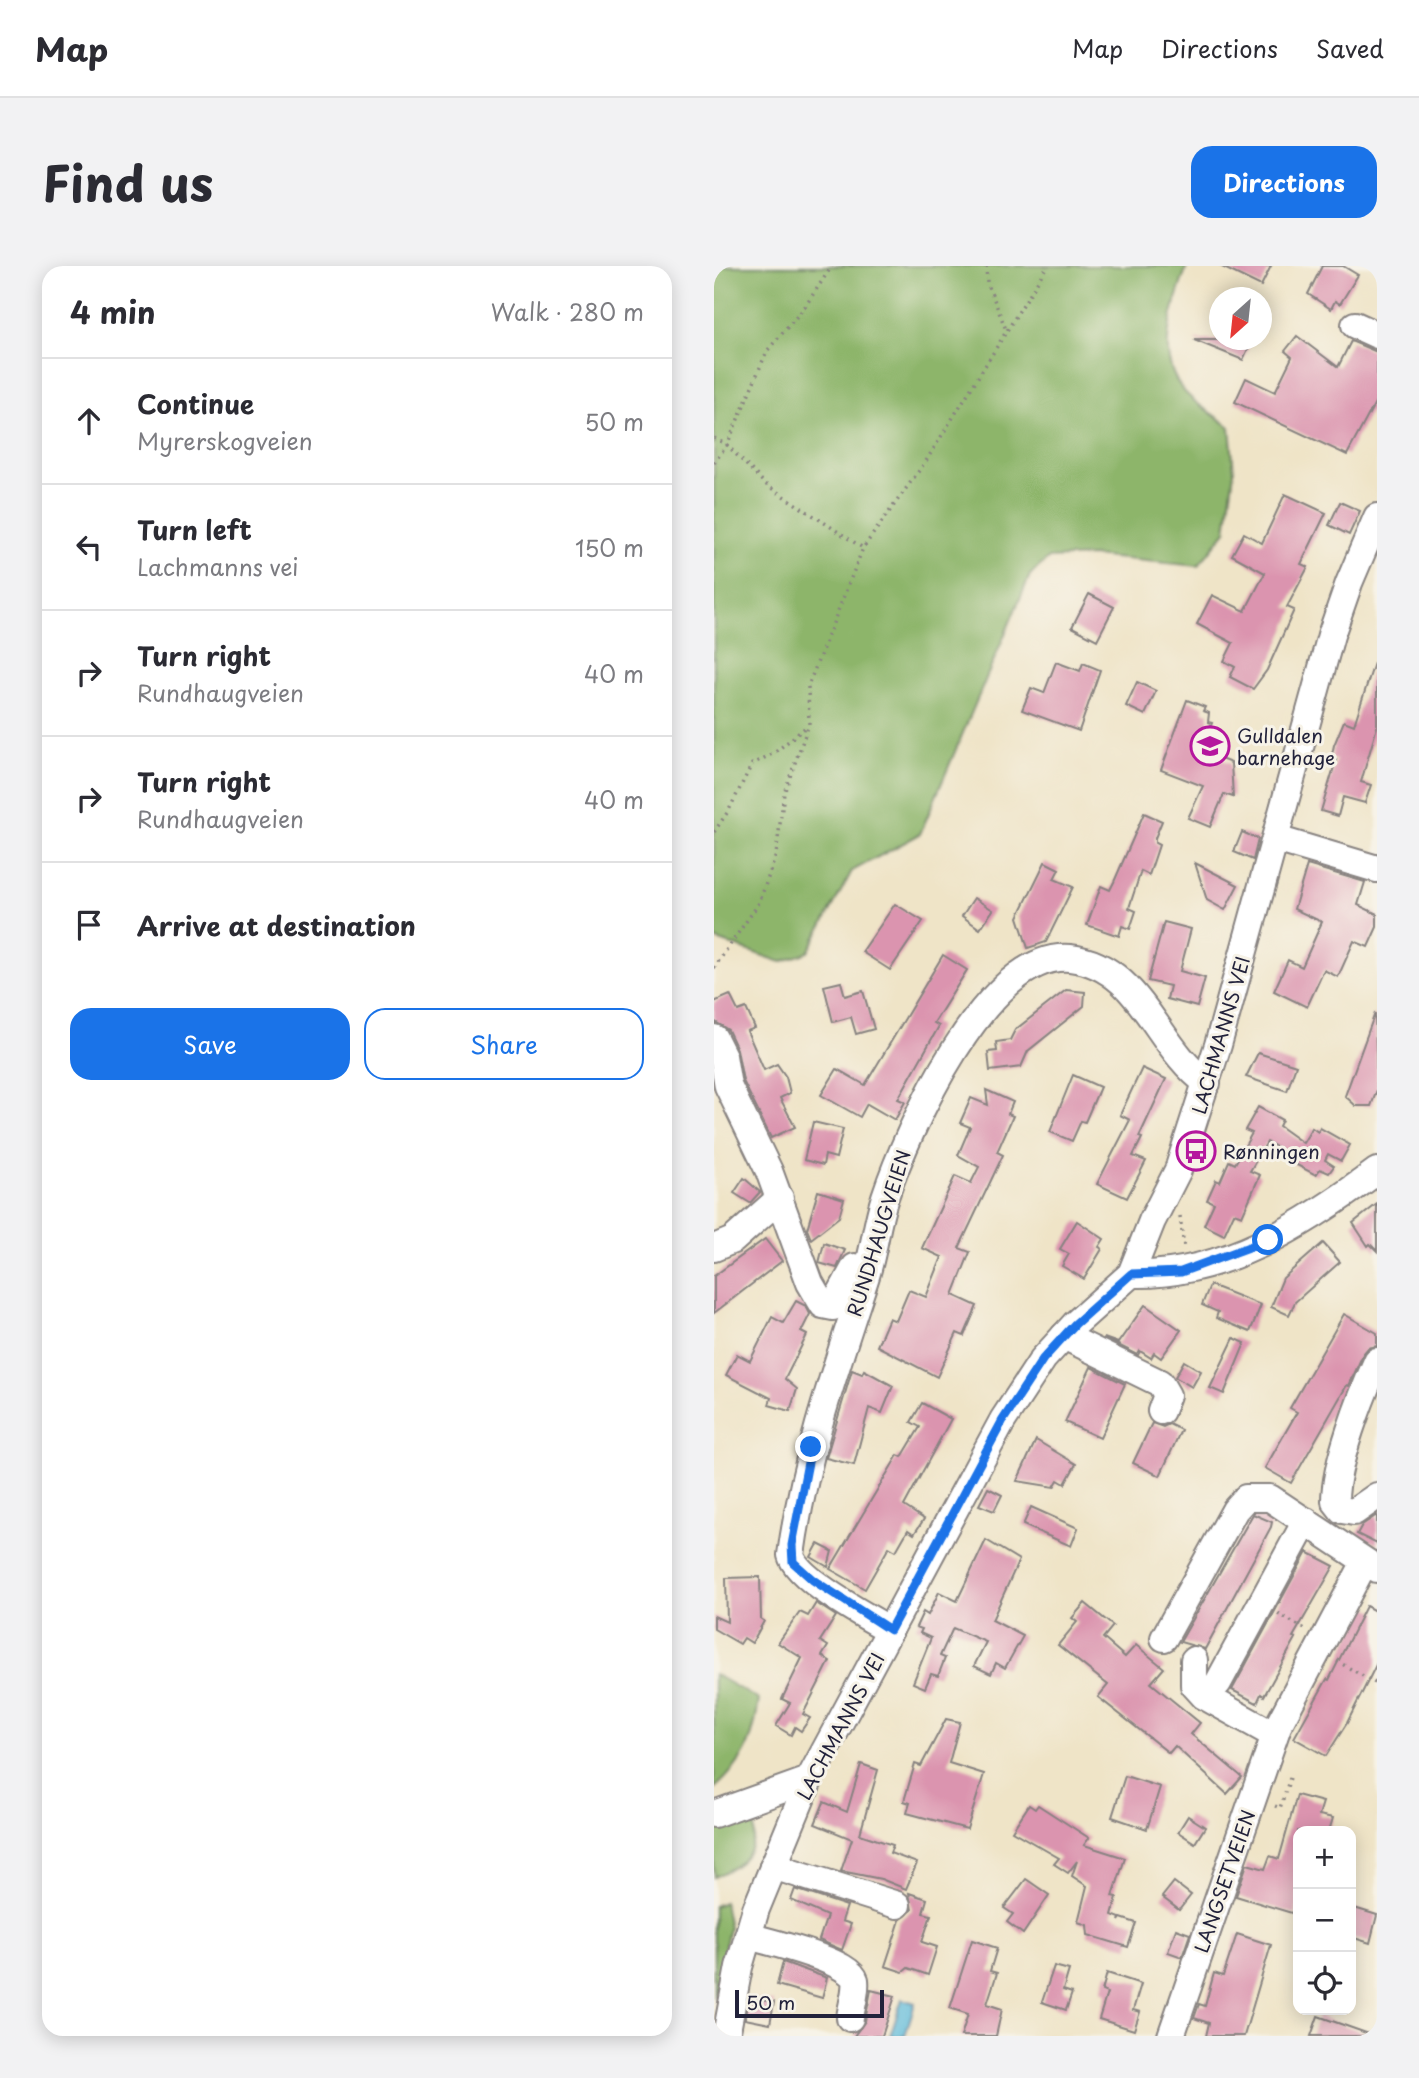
<!DOCTYPE html>
<html lang="en">
<head>
<meta charset="utf-8">
<style>
	body { margin:0; font-family:"Playpen Sans",sans-serif; background:#f2f2f3; color:#2b2b33 }
	.controls { position:absolute; right:21px; bottom:21px; display:grid; overflow:hidden; border-radius:14px; box-shadow:0 4px 18px #0003 }
	.controls button { width:63px; height:63px; display:grid; place-items:center; padding:0; border:0; border-bottom:2px solid #e1e1e2; background:#fff; color:#2b2b33; font:35px sans-serif }
	.compass { position:absolute; left:495px; top:21px; width:63px; height:63px; border-radius:50%; background:#fff; box-shadow:0 4px 18px #0003; rotate:207deg }
	.scale { position:absolute; left:21px; bottom:18px; width:149px; box-sizing:border-box; padding-left:7px; border:4px solid #22223b; border-top:0; font-size:19px; line-height:24px; white-space:nowrap; color:#22223b; -webkit-text-stroke:5px #f7f3e8; paint-order:stroke }
	.stop { position:absolute; width:21px; height:21px; margin:-16px; border:5px solid #1a73e8; border-radius:50%; background:#fff }
	.stop.end { background:#1a73e8; border-color:#fff; box-shadow:0 2px 7px #0008 }
	.list { margin:0; padding:0; list-style:none }
	h2 { display:flex; justify-content:space-between; align-items:center; height:91px; margin:0; padding:0 28px; font-size:30px }
	h2 small { font-size:23px; font-weight:400; color:#7c7c81 }
	.list li { display:grid; grid-template-columns:46px 1fr auto; gap:21px; align-items:center; box-sizing:border-box; height:126px; padding:0 28px; border-top:2px solid #e1e1e2 }
	.list b { display:block; font-size:26px; white-space:nowrap }
	.list p { margin:0; font-size:23px; white-space:nowrap; color:#7c7c81 }
	.list em { font-size:23px; font-style:normal; color:#7c7c81 }
	.actions { display:flex; gap:14px; padding:21px 28px }
	.actions a { flex:1; padding:16px 0; border:2px solid #1a73e8; border-radius:21px; text-align:center; font-size:24px; color:#1a73e8 }
	.actions .main { background:#1a73e8; color:#fff }
	.icon { flex:none; width:38px; height:38px; fill:none; stroke:currentColor; stroke-width:2; stroke-linecap:round; stroke-linejoin:round }
	.map { position:relative; flex:none; width:663px; height:1770px; overflow:hidden; border-radius:21px }
	header { display:flex; align-items:center; gap:42px; box-sizing:border-box; height:98px; padding:0 35px; background:#fff; border-bottom:2px solid #e1e1e2 }
	header strong { font-size:33px }
	nav { display:flex; gap:38px; margin-inline-start:auto; font-size:24px }
	.intro { display:flex; align-items:center; justify-content:space-between; box-sizing:border-box; height:168px; padding:0 42px }
	h1 { margin:0; font-size:49px }
	.button { padding:18px 32px; border-radius:21px; background:#1a73e8; color:#fff; font-size:24px; font-weight:700 }
	main { display:flex; gap:42px; padding:0 42px }
	aside { flex:1; background:#fff; border-radius:21px; box-shadow:0 4px 18px #0003 }
	.map>svg:first-child { display:block }
</style>
</head>
<body>
<header>
<strong>Map</strong>
<nav><a>Map</a><a>Directions</a><a>Saved</a></nav>
</header>
<div class="intro"><h1>Find us</h1><a class="button">Directions</a></div>
<main>
<aside>
<h2>4 min<small>Walk · 280 m</small></h2>
<ul class="list">
<li><svg class="icon" aria-label="ahead" viewBox="0 0 24 24"><path d="M12 20V5M6 11l6-6 6 6"/></svg><div><b>Continue</b><p>Myrerskogveien</p></div><em>50 m</em></li>
<li><svg class="icon" aria-label="left" viewBox="0 0 24 24"><path d="M17 20v-9H6M10 6l-5 5 5 5"/></svg><div><b>Turn left</b><p>Lachmanns vei</p></div><em>150 m</em></li>
<li><svg class="icon" aria-label="right" viewBox="0 0 24 24"><path d="M7 20v-9h11M14 6l5 5-5 5"/></svg><div><b>Turn right</b><p>Rundhaugveien</p></div><em>40 m</em></li>
<li><svg class="icon" aria-label="right" viewBox="0 0 24 24"><path d="M7 20v-9h11M14 6l5 5-5 5"/></svg><div><b>Turn right</b><p>Rundhaugveien</p></div><em>40 m</em></li>
<li><svg class="icon" aria-label="arrive" viewBox="0 0 24 24"><path d="M6 21V4h12l-3 4 3 4H6"/></svg><div><b>Arrive at destination</b></div></li>
</ul>
<div class="actions"><a class="main">Save</a><a>Share</a></div>
</aside>
<div class="map">
<svg width="663" height="1770" viewBox="0 0 663 1770">
	<rect width="100%" height="100%" fill="#f7f3e8"/>
	<filter id="ink" filterUnits="userSpaceOnUse"><feTurbulence type="fractalNoise" baseFrequency=".0143" numOctaves="2"/><feDisplacementMap in="SourceGraphic" scale="14" xChannelSelector="R" yChannelSelector="G"/><feConvolveMatrix kernelMatrix="1 2 1 2 8 2 1 2 1" color-interpolation-filters="sRGB"/></filter>
	<filter id="wash" filterUnits="userSpaceOnUse"><feTurbulence type="fractalNoise" baseFrequency=".00686" numOctaves="4" result="noise"/><feDisplacementMap in="SourceGraphic" scale="28" xChannelSelector="R" yChannelSelector="G"/><feGaussianBlur stdDeviation="1.57" result="paint"/><feColorMatrix in="noise" values="0 0 0 0 0 0 0 0 0 0 0 0 0 0 0 0 0 1.4 0 .05"/><feComposite in="paint" operator="in"/></filter>
	<g filter="url(#wash)">
		<rect width="100%" height="100%" fill="#efe4c7"/>
		<g fill="#8db56b" stroke="#586c53" stroke-width="2">
			<path d="M0,0H473C459,42 436,96 477,132C489,143 504,151 516,161L520,206L512,265L484,300L378,290L335,292L316,309L206,568L138,605L94,686L67,696L0,673Z"/>
			<path d="M0,1408L45,1434C39,1475 32,1495 0,1523Z"/>
			<path d="M40,1550C43,1585 31,1598 0,1611V1561Z"/>
			<path d="M10,1636L15,1662L0,1732V1640Z"/>
		</g>
		<path fill="#5cbada" stroke="#3f6e8a" stroke-width="2" d="M188,1733L201,1737L191,1770H176Z"/>
		<g id="blocks">
			<g fill="#db94af">
				<path d="M506,0H557L547,20Z"/>
				<path d="M608,0H629L644,9L626,38L621,35L617,43L594,28Z"/>
				<path d="M583,70L624,101L637,75L663,86V133L633,189L521,136L532,112L561,126L578,91L571,85Z"/>
				<path d="M480,74H538L529,94Z"/>
				<path d="M571,228L612,247L587,298L594,301L573,341L580,344L553,404L539,423L516,411L521,401L510,395L519,377L483,358L498,329L531,345L551,307L518,289L530,267L548,277Z"/>
				<path d="M626,236L646,245L635,269L615,259Z"/>
				<path d="M375,328L400,341L383,374L358,361Z"/>
				<path d="M342,396L366,405L369,397L386,404L365,465L308,444L317,422L330,427Z"/>
				<path d="M660,397L663,398V461L647,516L657,519L651,537L629,531L624,550L607,545L622,494L617,493L620,479L630,455L640,459Z"/>
				<path d="M423,416L442,425L431,449L412,440Z"/>
				<path d="M473,434L491,441L489,445L495,447L494,456L498,457L488,486L517,497L519,531L510,528L496,561L474,552L489,520L447,504Z"/>
				<path d="M430,547L448,555L441,572V577L445,579L435,609L427,605L415,642L422,645L416,663L408,660L405,670L373,659L387,620L396,624L400,616Z"/>
				<path d="M528,566L544,573L539,594L520,586Z"/>
				<path d="M331,596L345,603L340,613L359,621L332,676L314,682L304,651Z"/>
				<path d="M481,597L524,619L511,644L493,634Z"/>
				<path d="M593,599L651,616L644,639L663,648V661L654,681L640,675L624,711L610,704L593,741L560,725L574,694L588,701L608,656L580,643Z"/>
				<path d="M260,632L279,644L266,663L248,650Z"/>
				<path d="M181,638L209,655L176,704L148,686Z"/>
				<path d="M450,656L477,663L466,705L491,712L483,741L453,733L456,720L434,715Z"/>
				<path d="M229,689L253,704L220,757L225,760L184,833L191,836L181,854L153,838L146,851L107,829L123,803L151,819Z"/>
				<path d="M127,716L131,730L149,725L160,763L142,768L137,751L119,756L110,720Z"/>
				<path d="M352,724L371,726L370,740L314,785L307,801L276,805L274,786L283,785L282,776L296,774L301,764Z"/>
				<path d="M16,729L24,745L32,742L41,762L33,765L50,804L63,798L72,811L76,827L66,832L81,861L57,872L29,815L23,783L14,764L0,755V736Z"/>
				<path d="M661,747L663,824L657,840H642L631,830Z"/>
				<path d="M544,787L582,799L573,825L532,811Z"/>
				<path d="M428,802L452,813L425,871L428,872L419,890L432,895L413,932L383,918L416,854L406,849Z"/>
				<path d="M359,809L386,821L371,856L367,855L358,875L336,866Z"/>
				<path d="M272,824L299,836L294,848L299,850L283,886L289,889L245,982L256,986L239,1029L263,1040L250,1070L243,1067L223,1111L163,1080L175,1052L182,1055L195,1024L212,1031L228,991L208,982L241,910L257,917L265,901L244,889L256,861L246,857L257,832L274,839Z"/>
				<path d="M544,841L568,854L565,860L589,877L598,862L604,866L606,862L636,879L627,895L614,888L611,894L620,900L615,907L606,903L602,909L579,897L582,891L553,876L536,905L546,909L528,950L520,947L510,969L490,959L500,937L493,934L502,914L506,916L515,895L521,898L538,867L531,864Z"/>
				<path d="M99,856L129,863L122,892L111,889L109,899L90,894Z"/>
				<path d="M30,912L46,926L36,937L20,927Z"/>
				<path d="M104,925L130,933L125,951L97,973L93,963Z"/>
				<path d="M663,938V985L656,978L654,980L639,957Z"/>
				<path d="M363,955L390,973L385,981L388,983L370,1013L348,1000L355,988L346,983Z"/>
				<path d="M51,973L68,995L0,1047V1010Z"/>
				<path d="M110,977L131,984L123,1002L105,997Z"/>
				<path d="M609,977L626,996L581,1036L575,1049L557,1041L569,1012Z"/>
				<path d="M496,1019L547,1039L536,1066L502,1052L504,1046L488,1039Z"/>
				<path d="M82,1035L92,1040L96,1048L87,1066L93,1069L71,1113L83,1123L76,1145L55,1139L57,1132L12,1109L23,1088L36,1095L58,1051L69,1057Z"/>
				<path d="M431,1039L467,1064L447,1092L440,1087L437,1092L426,1085L424,1089L390,1072L404,1077Z"/>
				<path d="M630,1048L663,1067V1080L654,1082L649,1088L635,1120L633,1119L577,1217L551,1202L583,1146L576,1142Z"/>
				<path d="M520,1072L531,1077L510,1128L496,1122Z"/>
				<path d="M470,1095L487,1105L478,1121L461,1111Z"/>
				<path d="M377,1101L411,1118L386,1172L351,1156Z"/>
				<path d="M138,1104L148,1108L150,1104L179,1120L168,1147L155,1142L140,1199L112,1192Z"/>
				<path d="M208,1137L237,1153L190,1240L210,1253L200,1268L194,1264L182,1285L175,1281L151,1323L116,1303L184,1189L188,1191L206,1161L197,1156Z"/>
				<path d="M438,1157L449,1161L455,1158L467,1164L446,1210L419,1197Z"/>
				<path d="M322,1174L362,1198L351,1218L344,1214L340,1221L303,1215Z"/>
				<path d="M274,1222L288,1229L280,1245L265,1239Z"/>
				<path d="M317,1241L364,1262L357,1280L309,1259Z"/>
				<path d="M539,1248L558,1256L557,1261L491,1383L466,1376Z"/>
				<path d="M663,1249V1278L643,1268L648,1259Z"/>
				<path d="M272,1274L305,1294L278,1354L309,1370L291,1402L282,1397L277,1408L260,1400L272,1376L239,1362L226,1390L231,1392L224,1410L217,1408L211,1422L199,1417L217,1372L206,1367L208,1363L202,1361L209,1346L214,1349L225,1326L243,1335Z"/>
				<path d="M104,1278L118,1285L114,1301L97,1291Z"/>
				<path d="M593,1286L620,1300L579,1371L582,1372L550,1430L547,1428L543,1437L518,1424Z"/>
				<path d="M46,1311L47,1353L50,1355L38,1377L30,1372L26,1378L0,1363V1350L13,1356L12,1312Z"/>
				<path d="M102,1337L122,1350L106,1375L114,1380L108,1390L116,1395L89,1448L96,1452L87,1465L81,1461L77,1469L62,1460L76,1437L68,1433L88,1392L64,1377L86,1346L94,1350Z"/>
				<path d="M371,1337L399,1360L389,1372L411,1391L422,1379L450,1402L437,1417L486,1457L477,1468L528,1511L513,1528L461,1480L455,1487L384,1431L394,1419L344,1379L363,1356L358,1352Z"/>
				<path d="M652,1340L663,1346V1397L633,1457L612,1490L580,1472L613,1413L615,1414Z"/>
				<path d="M232,1453L246,1456L235,1497L270,1508L253,1563L193,1547L196,1537L190,1535L201,1498L207,1500Z"/>
				<path d="M147,1498L164,1504L146,1568L179,1579L176,1587L203,1597L192,1623L167,1613L127,1605L138,1573L101,1558L110,1536L133,1546Z"/>
				<path d="M411,1510L446,1521L433,1563L398,1551Z"/>
				<path d="M583,1529L609,1536L605,1549L619,1552L615,1565H584V1639L581,1648L522,1630L533,1598L551,1603L556,1590L565,1593Z"/>
				<path d="M315,1539L321,1543L324,1539L375,1572L370,1579L411,1592L399,1630L403,1631L398,1649L406,1652L405,1655L407,1652L422,1657L414,1681L374,1669L373,1659L364,1656L373,1620L358,1610L363,1595L354,1607L340,1598L345,1592L298,1565Z"/>
				<path d="M474,1550L491,1561L481,1577L464,1566Z"/>
				<path d="M312,1613L335,1629L309,1668L293,1656L299,1648L290,1642Z"/>
				<path d="M460,1616L477,1629L465,1644L448,1631Z"/>
				<path d="M81,1623L133,1640L128,1655L137,1658L128,1684L105,1674L113,1650L77,1634Z"/>
				<path d="M195,1627L213,1633L209,1647L217,1649L208,1676L223,1681L214,1709L194,1702L189,1706L171,1700L186,1654L198,1644Z"/>
				<path d="M637,1641L663,1649L656,1677L637,1671Z"/>
				<path d="M462,1663L476,1668L468,1691L454,1686Z"/>
				<path d="M523,1668L557,1679L538,1743L530,1770H492L495,1757L480,1752L485,1738L491,1740L500,1707L509,1710Z"/>
				<path d="M258,1674L283,1682L276,1705L283,1707L273,1738L288,1743L282,1770H247L254,1748L236,1742Z"/>
				<path d="M69,1696L113,1712L108,1732L63,1719Z"/>
				<path d="M340,1700L355,1704L349,1724L358,1727L352,1744L328,1736Z"/>
				<path d="M393,1707L427,1718L419,1744L426,1746L420,1764L385,1753L393,1727L388,1725Z"/>
				<path d="M157,1724L181,1730L168,1770H140L151,1755Z"/>
				<path d="M35,1732L60,1736L56,1758L31,1753Z"/>
				<path d="M604,1750L655,1768V1770H597Z"/>
			</g>
		</g>
	</g>
	<g filter="url(#ink)">
		<use href="#blocks" fill-opacity="0" stroke="#888381" stroke-width="2"/>
		<g fill="none" stroke-linecap="round" stroke-linejoin="round">
			<g stroke="#888381" stroke-width="30">
				<g id="minor">
					<path d="M641,59L663,69"/>
					<path d="M562,573L663,603"/>
					<path d="M0,772L9,790L14,820L55,905L96,1017L109,1039L119,1041L141,1001"/>
					<path d="M0,982L19,974L66,932"/>
					<path d="M417,1008C509,1011 592,958 663,905"/>
					<path d="M350,1070L446,1117L453,1129L447,1145"/>
					<path d="M663,1095C647,1131 621,1197 621,1235L628,1244L640,1246L663,1230"/>
					<path d="M176,1364C153,1351 83,1313 77,1289C90,1193 121,1104 151,1013C160,986 162,958 171,931C193,865 273,684 356,692C427,700 441,780 493,817"/>
					<path d="M450,1372L521,1244L532,1232H556L663,1303"/>
					<path d="M480,1394V1419L490,1430L560,1469"/>
					<path d="M504,1417L592,1255"/>
					<path d="M0,1548L95,1514"/>
					<path d="M59,1600L183,1639"/>
					<path d="M34,1670C54,1676 135,1694 141,1714C143,1724 137,1742 136,1752"/>
					<path d="M12,1770L25,1701L42,1643L95,1514L289,1154L329,1093L361,1058L417,1008L438,955L464,904L504,779L617,369L635,317L663,251"/>
					<path d="M457,1770L564,1460L651,1296"/>
				</g>
			</g>
			<g stroke="#888381" stroke-width="3.5" stroke-dasharray="2 5" stroke-linecap="butt">
				<path d="M272,0L273,16L293,66"/>
				<path d="M0,172L13,179L51,218L149,282"/>
				<path d="M0,197L13,179L53,85L90,42L118,0"/>
				<path d="M0,566L15,544L38,498L60,487L93,460"/>
				<path d="M0,702L45,637L62,589L70,527L95,458L94,420L149,282L212,195L333,0"/>
				<path d="M466,950L470,981"/>
				<path d="M564,1348L591,1363"/>
				<path d="M623,1395L663,1418"/>
				<path d="M561,1540L566,1542L576,1512"/>
			</g>
			<use href="#minor" stroke="#fff" stroke-width="26"/>
		</g>
	</g>
	<g fill="none" stroke-linecap="round" stroke-linejoin="round" filter="url(#ink)">
		<path stroke="#1a73e8" stroke-width="9" d="M97,1181L78,1279L79,1296L99,1314L176,1364L289,1154L329,1093L361,1058L417,1008L467,1006L554,974"/>
	</g>
	<defs>
		<g id="school-ring" transform="scale(2.0125)"><circle r="9.5" fill="#f7f3e8" stroke="#b5179e" stroke-width="1.5"/><path d="M0-5L7-2L0 1L-7-2ZM-4 1L0 2.5L4 1V4Q0 6-4 4Z" fill="#b5179e"/></g>
		<g id="bus-ring" transform="scale(2.0125)"><circle r="9.5" fill="#f7f3e8" stroke="#b5179e" stroke-width="1.5"/><path d="M-5-6H5V4H4V6H2V4H-2V6H-4V4H-5ZM-3.5-4V0h7V-4ZM-3.5 1.2v1.5H-2V1.2ZM2 1.2v1.5H3.5V1.2Z" fill="#b5179e"/></g>
	</defs>
	<g fill-rule="evenodd">
		<use href="#school-ring" x="496" y="480"/>
		<use href="#bus-ring" x="482" y="885"/>
	</g>
	<g text-anchor="middle" dominant-baseline="central" stroke-width="6" stroke-linejoin="round" paint-order="stroke">
		<g font-size="19" fill="#22223b" stroke="#f7f3e8" text-anchor="start">
			<text x="523" y="469">Gulldalen<tspan x="523" dy="22">barnehage</tspan></text>
			<text x="509" y="885">Rønningen</text>
		</g>
		<g font-size="19" fill="#22223b" stroke="#f7f3e8">
			<text transform="translate(506 769) rotate(-74)">LACHMANNS VEI</text>
			<text transform="translate(164 967) rotate(-73)">RUNDHAUGVEIEN</text>
			<text transform="translate(126 1460) rotate(-62)">LACHMANNS VEI</text>
			<text transform="translate(510 1615) rotate(-71)">LANGSETVEIEN</text>
		</g>
	</g>
</svg>
<div class="controls">
<button>+</button>
<button>−</button>
<button><svg class="icon" aria-label="locate" viewBox="0 0 24 24"><circle cx="12" cy="12" r="6"/><path d="M12 2v4M12 18v4M2 12h4M18 12h4"/></svg></button>
</div>
<svg class="compass" viewBox="-18 -18 36 36"><path d="M0-13l5 13h-10z" fill="#e53935"/><path d="M0 13l5-13h-10z" fill="#7c7c81"/></svg>
<div class="scale">50 m</div>
<div class="stop" style="left:554px;top:974px"></div>
<div class="stop end" style="left:97px;top:1181px"></div>
</div>
</main>
</body>
</html>
